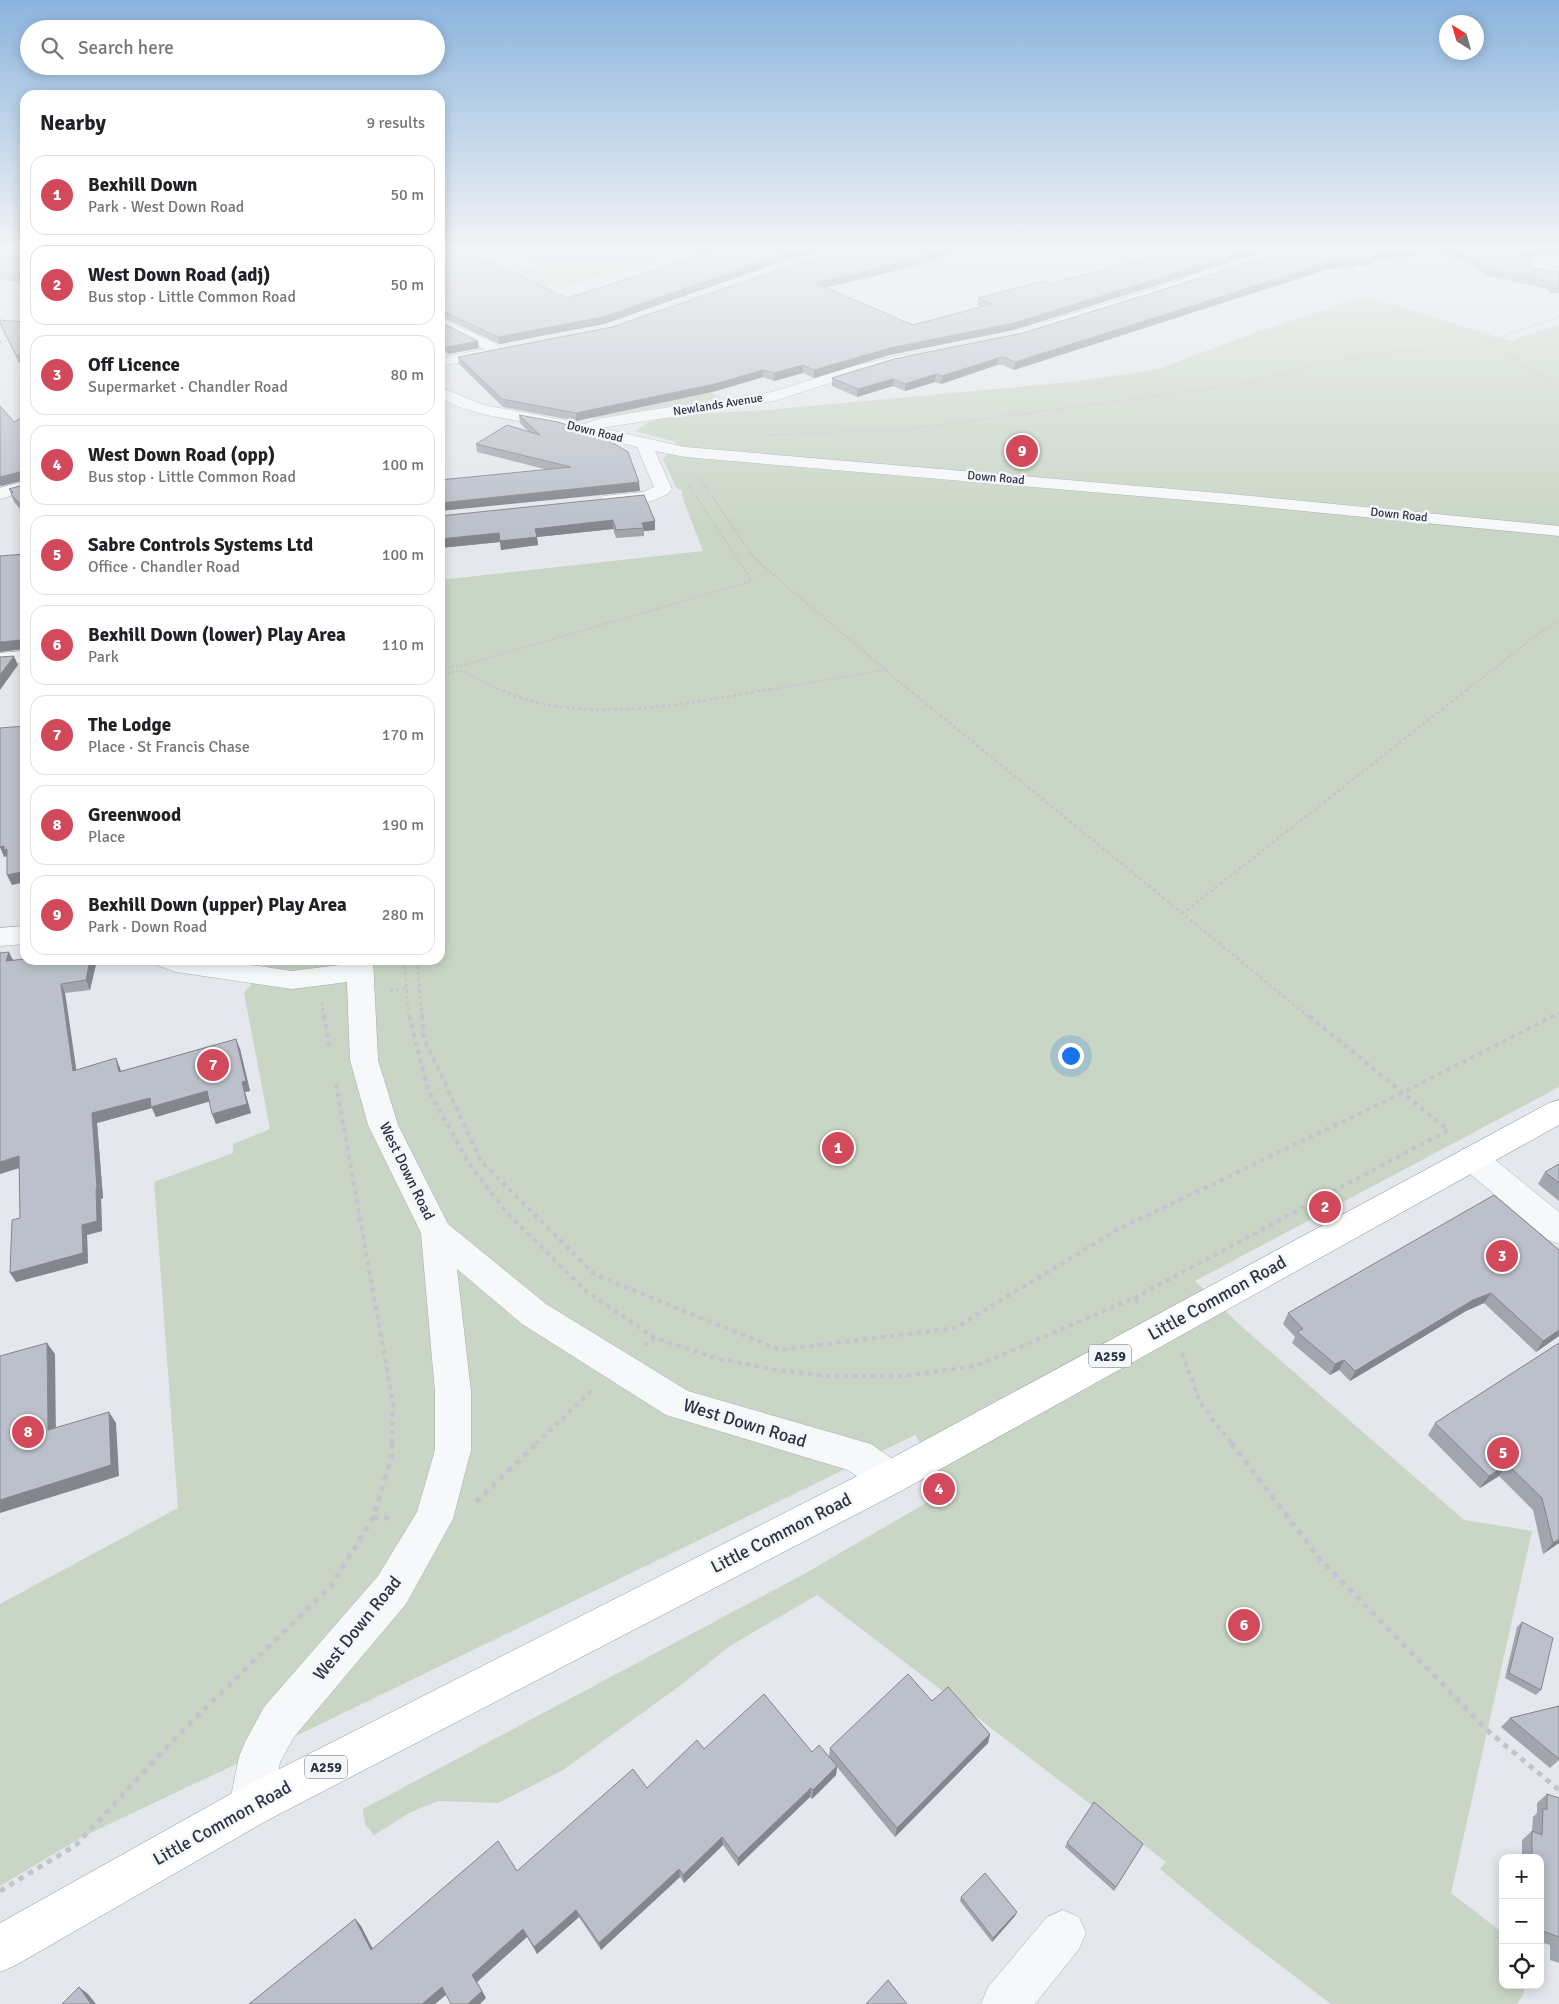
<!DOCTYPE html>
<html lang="en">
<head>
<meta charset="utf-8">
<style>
	body { margin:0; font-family:Signika,sans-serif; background:#f2f2f2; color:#202124 }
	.controls { position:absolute; right:15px; bottom:15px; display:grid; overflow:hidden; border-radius:10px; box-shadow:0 2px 12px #0003 }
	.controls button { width:45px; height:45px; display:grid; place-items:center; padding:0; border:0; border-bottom:1px solid #e0e0e0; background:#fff; color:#202124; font:25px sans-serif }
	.compass { position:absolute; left:1439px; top:15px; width:45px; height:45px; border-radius:50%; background:#fff; box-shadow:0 2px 12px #0003; rotate:323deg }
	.you { position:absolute; left:1070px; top:1055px; width:18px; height:18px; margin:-12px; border:4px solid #fff; border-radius:50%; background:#1a73e8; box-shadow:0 0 0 8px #1a73e833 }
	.badge { display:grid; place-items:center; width:32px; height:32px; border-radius:50%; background:#d1495b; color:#fff; font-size:16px; font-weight:700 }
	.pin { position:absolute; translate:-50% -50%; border:2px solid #fff; box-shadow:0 1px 5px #0006 }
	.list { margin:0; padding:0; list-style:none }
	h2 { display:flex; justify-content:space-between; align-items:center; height:65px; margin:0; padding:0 20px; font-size:21px }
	h2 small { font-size:16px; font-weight:400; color:#757577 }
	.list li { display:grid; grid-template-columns:32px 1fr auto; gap:15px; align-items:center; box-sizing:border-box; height:80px; margin:0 10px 10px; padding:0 10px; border:1px solid #e0e0e0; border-radius:15px }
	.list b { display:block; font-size:19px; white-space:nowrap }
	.list p { margin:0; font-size:16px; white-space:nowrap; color:#757577 }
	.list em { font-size:16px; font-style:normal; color:#757577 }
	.icon { flex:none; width:28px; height:28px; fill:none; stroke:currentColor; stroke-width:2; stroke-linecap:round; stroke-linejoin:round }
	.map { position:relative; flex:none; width:1559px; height:2004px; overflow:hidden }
	.search { position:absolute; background:#fff; box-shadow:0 2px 12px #0003; left:20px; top:20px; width:425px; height:55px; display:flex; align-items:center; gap:12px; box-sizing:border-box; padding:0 18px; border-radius:28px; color:#757577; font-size:19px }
	.panel { position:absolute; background:#fff; box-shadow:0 2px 12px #0003; left:20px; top:90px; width:425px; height:875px; border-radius:15px }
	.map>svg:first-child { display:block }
</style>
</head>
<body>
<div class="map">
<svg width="1559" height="2004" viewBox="0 0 1559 2004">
	<rect width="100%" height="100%" fill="#e4e7ec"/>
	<g fill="#c9d6c5">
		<path d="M502,248H687L561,288L550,285L522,294L484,281L544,264Z"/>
		<path d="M1364,296L1514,342V339L1559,325V1087L1195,1281L1242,1327L1464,1520L1532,1531L1451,1893L1503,1933V1985H1524V1993L1517,2004H1331L1225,1923L1160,1869L1166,1862L817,1595L730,1646L681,1685L563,1770L498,1803L438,1801L411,1812L374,1835L365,1824L363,1809L804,1574L950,1489L915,1435L325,1722L84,1836L0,1886V1604L178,1508L154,1182L233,1153V1144L270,1129L244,993L270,962L261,960H440V580L703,551L682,496V490L677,489L663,459L676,442L635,431L649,422L691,414L767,410L1007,388L1080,381L1158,369L1257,332Z"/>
		<path d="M667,369L721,398L595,418L570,416Z"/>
	</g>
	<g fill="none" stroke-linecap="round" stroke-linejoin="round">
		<g stroke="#a9aeb7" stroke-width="1">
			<g id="minor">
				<path d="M1537,257L1559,259V267L1538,265L1559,269V277L1531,273L1523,264L1525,261Z"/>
				<path d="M1189,278L1194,279L1196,282L1194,285L1056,328L1051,329L1044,325L1046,322Z"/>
				<path d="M440,318L495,343L503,351L501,354L494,356L440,366V358L485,349L440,327Z"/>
				<path d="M905,354L910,355L912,358L910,361L864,372L774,401L601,428L685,447L1231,494L1559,526V536L1231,504L685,457L655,451L672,489L669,493C651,504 623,509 603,504L600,500L603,496L643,492L654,487L637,447C607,440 578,431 548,426C511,419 473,416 440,398V387L484,405L584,424L598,419L637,412L772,392L854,366Z"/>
				<path d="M25,481V492L0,499V488Z"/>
				<path d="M25,651V663L0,665V653Z"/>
				<path d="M25,926V944L0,946V928Z"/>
				<path d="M155,960H218L292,971L347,964V960H373L378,1060L398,1125L448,1224L546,1304L688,1391L871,1444L903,1466L909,1478L903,1490L890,1495L877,1490L848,1470L666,1415L522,1324L457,1269L471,1392V1450L453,1519L406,1604L294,1737L280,1762L273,1806L266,1821L251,1828L236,1821L229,1806L239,1757L245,1742L264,1707L378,1576L417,1512L435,1450V1392L421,1233L368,1125L350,1060L347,982L292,989L176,972L159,966Z"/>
				<path d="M1472,1146L1483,1150L1559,1212V1244L1548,1240L1461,1166L1457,1158L1461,1150Z"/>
				<path d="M1063,1910L1079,1917L1086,1933L1079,1949L1035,2004H981L988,1987L1047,1917Z"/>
			</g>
		</g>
		<g stroke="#8b94a3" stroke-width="1">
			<path id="highway" d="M1559,1100V1125L903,1490L266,1821L16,1965L0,1972V1923L236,1791L877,1466L1549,1103Z"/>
		</g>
		<g stroke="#c2c5cb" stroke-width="2" stroke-dasharray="2 2" stroke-linecap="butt">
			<path d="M1559,317L1503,336L1499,343L1509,356L1559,387"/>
			<path d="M0,342L12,340"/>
			<path d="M770,435L902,430L1244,384L1314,365L1391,352L1499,343"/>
			<path d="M698,476L755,559L909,690"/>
			<path d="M440,668L461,666L752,581L687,483"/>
			<path d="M440,674L462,671L499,690"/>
			<path d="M768,690L884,670"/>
			<path d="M1467,690L1539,633L1559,621"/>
		</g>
		<g stroke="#c2c5cb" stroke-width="2.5" stroke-dasharray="3 3" stroke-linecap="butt">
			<path d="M497,688C576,728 691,703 775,688"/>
			<path d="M907,688L1309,1017"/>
			<path d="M1182,914L1469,688"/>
			<path d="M404,960L409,1017"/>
			<path d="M417,960L422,1017"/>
			<path d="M390,991L407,988"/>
			<path d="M322,1002L324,1017"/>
			<path d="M1552,1017L1559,1013"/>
		</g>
		<g stroke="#c2c5cb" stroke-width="4" stroke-dasharray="4.5 4.5" stroke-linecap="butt">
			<path d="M324,1015L330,1050"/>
			<path d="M409,1015L428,1090L470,1165L507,1213L587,1292L655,1338L716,1358L769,1369L828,1376H903L976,1366L1134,1298L1141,1305"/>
			<path d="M422,1015L424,1038L481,1161L594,1274L780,1350L955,1328L1119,1229L1402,1093L1555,1015"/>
			<path d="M336,1084L393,1403L392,1444"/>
			<path d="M1134,1298L1448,1130L1308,1015"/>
			<path d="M644,1345L655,1338"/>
			<path d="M1182,1353L1200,1403L1232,1444"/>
			<path d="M536,1444L594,1388"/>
		</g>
		<g stroke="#c2c5cb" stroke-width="5" stroke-dasharray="5.5 5.5" stroke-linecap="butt">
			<path d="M1231,1443L1319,1558L1488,1731L1559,1790"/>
			<path d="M476,1502L537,1443"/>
			<path d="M373,1518H392"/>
			<path d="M0,1891L76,1845L178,1735L331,1586L373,1518L391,1459L392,1443"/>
		</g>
		<use href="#minor" fill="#f7f8fa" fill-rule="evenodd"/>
		<use href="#highway" fill="#fff" fill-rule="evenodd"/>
	</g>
	<g fill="#a1a5ae">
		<path d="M0,248H25V283L0,279Z"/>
		<path d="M440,248L567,298L699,256L685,248H836L778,263L604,324L499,344L440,316Z"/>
		<path d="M857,248H974L936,258V260L911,266V267L826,288L913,325L982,307L977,305L978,298L1049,284L1169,252V248H1276L1014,330L889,355L814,378L803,373L774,381L763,377L716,391L576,421L503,407L459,364L458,357L612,327Z"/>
		<path d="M1296,248H1559V257L1536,255L1526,259L1533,268L1559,272V293H1551L1547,289L1487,276L1463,262L1429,250L1404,258L1396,256L1362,266L1358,265L1350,268L1344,266L1322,271L1014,370L1003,365H997L941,384L935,382L905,391L893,386L857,397L832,386V378L1023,333Z"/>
		<path d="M0,320L25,322L19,363L1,327Z"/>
		<path d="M440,322L479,348L448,354L445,351L440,352Z"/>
		<path d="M0,406L14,422L25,416V515L14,502L9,489L23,485V480L1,486L0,485Z"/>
		<path d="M519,415L640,491L548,470L477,452L476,444L529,432L520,423Z"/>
		<path d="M644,495L655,530L644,531V536L616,538L613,529L537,537L538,545L501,550L500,542L440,548Z"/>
		<path d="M0,953L13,960H97L90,990L65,993L76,1070L116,1058L121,1071L236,1039L240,1049L250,1091L245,1092L251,1113L216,1124L209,1101L156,1117L152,1108L97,1123L103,1198L101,1199L102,1231L87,1235L88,1263L16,1282L20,1218L19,1168L0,1174Z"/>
		<path d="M1559,1164V1201L1538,1184L1545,1172Z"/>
		<path d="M1559,1250V1336L1536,1352L1484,1303L1466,1311L1350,1381L1339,1370L1330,1375L1292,1343L1295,1337L1283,1324L1288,1313Z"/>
		<path d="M1559,1343V1543L1543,1554L1533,1510L1499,1476L1480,1488L1428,1435L1435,1423Z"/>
		<path d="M1522,1622L1541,1690L1536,1695L1505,1678L1517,1627Z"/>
		<path d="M932,1701L990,1734L988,1743L895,1837L837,1767L836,1775L812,1799L810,1797L738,1866L723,1845L684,1883L680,1877L601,1950L579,1917L537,1954L527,1937L477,1982L486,1998L446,1994L435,2004H249L355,1919L361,1926L372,1949L517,1871L647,1788L704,1749L812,1752L829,1757L830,1748Z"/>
		<path d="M1559,1706V1760L1550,1768L1501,1727L1510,1718Z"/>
		<path d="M1547,1794L1559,1798V1963L1550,1960V1945L1540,1942V1858H1522V1840L1532,1831L1533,1817L1537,1813V1803Z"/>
		<path d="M1067,1843L1143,1844L1114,1891L1065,1847Z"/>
		<path d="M961,1897L1015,1916L992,1942L960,1901Z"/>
	</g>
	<g fill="#83868d">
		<path d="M810,248H836L778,263L604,324L499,344L498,337L778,256Z"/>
		<path d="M948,248H974L936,258V260L911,266V267L815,290V283Z"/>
		<path d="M1256,248H1276L1014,330L889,355L814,378V370L890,348Z"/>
		<path d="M1415,248H1429V250L1404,258L1406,251Z"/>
		<path d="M1398,249L1396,256L1362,266L1364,260Z"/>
		<path d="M1539,249L1536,255L1524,259V256L1527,252Z"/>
		<path d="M1345,259L1344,266L1322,271L1014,370L1015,362L1324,264Z"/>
		<path d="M1360,259L1358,265L1350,268L1352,261Z"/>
		<path d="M478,341L479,348L448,354L447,347Z"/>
		<path d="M444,344L445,351L440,352V345Z"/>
		<path d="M25,354V362L19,363L16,355Z"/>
		<path d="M998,358L997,365L941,384L942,376Z"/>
		<path d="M803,365V373L774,381V373Z"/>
		<path d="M763,370V377L716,391L576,421V413Z"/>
		<path d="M936,374L935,382L905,391V384Z"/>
		<path d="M893,379V386L857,397L858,389Z"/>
		<path d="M23,471L25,480L1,486L0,484V477Z"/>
		<path d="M639,482L640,491L440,511V503Z"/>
		<path d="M613,520V529L537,537L538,545L501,550L500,541L535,529Z"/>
		<path d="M655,521V530L644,531L642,523Z"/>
		<path d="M499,533L500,542L440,548V539Z"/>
		<path d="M21,640L25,649L0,652V642Z"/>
		<path d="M14,656L18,665L0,690V675Z"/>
		<path d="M4,846L7,849L8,856L4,857L0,847Z"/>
		<path d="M22,872L25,882L12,885L7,875Z"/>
		<path d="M25,900V908L22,901Z"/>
		<path d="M9,952L14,962L6,961Z"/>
		<path d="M90,960H97L90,990L86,980Z"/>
		<path d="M61,984L65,993L78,1081L73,1071Z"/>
		<path d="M236,1039L240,1049L250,1091L245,1092L251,1113L216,1124L212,1114L242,1082Z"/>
		<path d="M116,1058L120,1068L123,1082L119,1072Z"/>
		<path d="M207,1091L211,1101L156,1117L152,1108L97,1123L103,1198L101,1199L102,1231L87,1235L88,1263L16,1282L10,1273L82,1225L92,1113L150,1098Z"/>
		<path d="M19,1156L25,1166L0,1174V1162Z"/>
		<path d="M1491,1293L1484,1303L1466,1311L1350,1381L1355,1371L1473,1300Z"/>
		<path d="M1559,1330V1336L1536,1352L1543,1341Z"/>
		<path d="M47,1343L55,1354L56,1441L48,1430Z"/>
		<path d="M1344,1360L1339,1370L1330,1375L1335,1364Z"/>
		<path d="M109,1412L116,1423L119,1476L0,1513V1500Z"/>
		<path d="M1507,1464L1499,1476L1480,1488L1489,1476Z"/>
		<path d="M1559,1539V1543L1543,1554L1553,1543Z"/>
		<path d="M990,1734L988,1743L895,1837L897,1828Z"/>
		<path d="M837,1766L836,1775L812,1799L813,1790Z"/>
		<path d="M811,1788L810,1797L738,1866V1858Z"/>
		<path d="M722,1837L723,1845L684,1883L683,1875Z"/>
		<path d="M679,1869L680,1877L601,1950L599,1943Z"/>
		<path d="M576,1910L579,1917L537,1954L534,1947Z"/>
		<path d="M1017,1912L1015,1916L992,1942L993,1938Z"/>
		<path d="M355,1919L361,1926L377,1957L371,1950Z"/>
		<path d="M523,1929L527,1937L477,1982L486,1998L480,2004H468L472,1975Z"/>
		<path d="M79,1987L88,1994L96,2004H91Z"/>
		<path d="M442,1987L447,1994L435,2004H422Z"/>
	</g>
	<g fill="#bbc0ca" stroke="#83868d">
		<path d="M0,248H25V276L0,272Z"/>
		<path d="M440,248H460L567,298L707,254L697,248H810L778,256L603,317L498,337L440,310Z"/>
		<path d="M857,248H948L934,252L936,253L910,260H911L815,283L913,325L992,304L978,298L1043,281L1049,284L1177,250L1172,248H1256L1014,323L890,348L814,370L803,365L774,373L763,370L715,384L576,413L502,399L458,357L612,327L790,266Z"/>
		<path d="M1296,248H1415L1406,251L1398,249L1364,260L1360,259L1352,261L1345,259L1324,264L1015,362L1004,357L998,358L942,376L936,374L905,384L893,379L858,389L832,378L894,359L1023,333Z"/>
		<path d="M1445,248H1559V250L1539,249L1527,252L1524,256L1533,268L1559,272V286H1553L1549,282L1489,269L1465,256Z"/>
		<path d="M0,320L25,322V354L16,355L0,323Z"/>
		<path d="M440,322L478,341L447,347L444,344L440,345Z"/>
		<path d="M0,406L14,422L25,416V510L11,494L13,492L9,489L23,485V471L0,477Z"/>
		<path d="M519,415L558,422L601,436L628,452L639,482L440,503V480L571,467L476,444L507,425L540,435Z"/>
		<path d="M644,495L655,521L642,523L644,528L616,530L613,520L535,529L537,537L500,541L499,533L440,539V516Z"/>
		<path d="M25,554V641L23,644L21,640L0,642V556Z"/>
		<path d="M14,656L0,675V657Z"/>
		<path d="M25,726V900L22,901V872L7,875V849L4,850V846L0,847V728Z"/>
		<path d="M9,952L6,961L25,959V960H90L86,980L61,984L73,1071L116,1058L119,1072L236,1039L246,1081L242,1082L247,1104L212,1114L207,1091L151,1107L150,1098L92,1113L97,1189H96L97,1221L82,1225L83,1253L10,1273L12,1220L20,1218L19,1156L0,1162V953Z"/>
		<path d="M1559,1164V1183L1545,1172Z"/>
		<path d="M1494,1195L1559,1250V1330L1543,1341L1491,1293L1473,1300L1355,1371L1344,1360L1335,1364L1297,1332L1303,1329L1288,1313Z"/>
		<path d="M47,1343L48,1430L109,1412L111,1465L0,1500V1356Z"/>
		<path d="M1559,1343V1539L1553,1543L1542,1498L1507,1464L1489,1476L1435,1423Z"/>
		<path d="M1522,1622L1553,1638L1541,1690L1509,1673Z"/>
		<path d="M908,1674L932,1701L948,1687L990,1734L897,1828L830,1748Z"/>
		<path d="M764,1694L812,1752L819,1745L837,1766L813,1790L811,1788L738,1858L722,1837L683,1875L679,1869L599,1943L576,1910L534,1947L523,1929L472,1975L482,1991L468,2004H451L442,1987L422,2004H249L355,1919L371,1950L498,1841L517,1871L633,1769L647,1788L697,1740L704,1749Z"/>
		<path d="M1559,1706V1759L1510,1718Z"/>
		<path d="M1547,1794L1559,1798V1937L1540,1930V1858H1532V1831L1542,1835L1543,1808L1547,1810Z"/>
		<path d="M1094,1802L1143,1844L1116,1887L1067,1843Z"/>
		<path d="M985,1873L1017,1912L993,1938L961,1897Z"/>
		<path d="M888,1980L907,2004H866Z"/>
		<path d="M79,1987L91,2004H62Z"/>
	</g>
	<linearGradient id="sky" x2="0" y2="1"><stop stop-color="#8bb4dd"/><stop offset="0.47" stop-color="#f3f4f6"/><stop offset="1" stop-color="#f3f4f6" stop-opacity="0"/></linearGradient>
	<rect width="1559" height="529" fill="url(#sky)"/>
	<g text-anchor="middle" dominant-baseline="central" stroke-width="5" stroke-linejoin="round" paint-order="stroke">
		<g font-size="12" fill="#2b3445" stroke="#f4f6f9">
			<text transform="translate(718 405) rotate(-9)">Newlands Avenue</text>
			<text transform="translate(595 432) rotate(14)">Down Road</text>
			<text transform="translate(996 478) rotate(5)">Down Road</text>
			<text transform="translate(1399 515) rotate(6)">Down Road</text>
		</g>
		<g fill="#f4f6f9" stroke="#676e7b" stroke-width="1">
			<rect x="1089" y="1344.5" width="42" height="23" rx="4"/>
			<rect x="305" y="1755.5" width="42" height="23" rx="4"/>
		</g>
		<g font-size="14" font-weight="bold" fill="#2b3445">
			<text x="1110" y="1356">A259</text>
			<text x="326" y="1767">A259</text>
		</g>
		<g font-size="15" fill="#2b3445" stroke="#f4f6f9">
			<text transform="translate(407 1171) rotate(64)">West Down Road</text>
		</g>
		<g font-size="18" fill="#2b3445" stroke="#f4f6f9">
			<text transform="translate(1217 1298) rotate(-29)">Little Common Road</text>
			<text transform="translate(745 1423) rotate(17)">West Down Road</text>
			<text transform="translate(781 1533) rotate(-27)">Little Common Road</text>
			<text transform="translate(357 1628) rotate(-51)">West Down Road</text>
			<text transform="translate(222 1823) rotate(-29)">Little Common Road</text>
		</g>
	</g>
</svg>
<div class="controls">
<button>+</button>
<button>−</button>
<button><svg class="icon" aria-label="locate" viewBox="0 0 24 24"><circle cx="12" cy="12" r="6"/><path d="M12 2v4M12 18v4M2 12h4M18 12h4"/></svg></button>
</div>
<svg class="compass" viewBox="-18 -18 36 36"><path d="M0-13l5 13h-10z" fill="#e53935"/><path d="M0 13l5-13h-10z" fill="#757577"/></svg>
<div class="you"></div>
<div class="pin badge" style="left:838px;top:1148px">1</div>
<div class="pin badge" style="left:1325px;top:1207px">2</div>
<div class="pin badge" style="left:1502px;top:1256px">3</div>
<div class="pin badge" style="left:939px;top:1489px">4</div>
<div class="pin badge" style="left:1503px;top:1453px">5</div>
<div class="pin badge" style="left:1244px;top:1625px">6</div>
<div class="pin badge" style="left:213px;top:1065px">7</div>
<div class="pin badge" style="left:28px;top:1432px">8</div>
<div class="pin badge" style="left:1022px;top:451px">9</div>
<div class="search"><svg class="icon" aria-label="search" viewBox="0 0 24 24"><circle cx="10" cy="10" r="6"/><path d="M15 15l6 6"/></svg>Search here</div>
<section class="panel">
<h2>Nearby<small>9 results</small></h2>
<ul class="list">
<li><span class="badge">1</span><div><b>Bexhill Down</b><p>Park · West Down Road</p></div><em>50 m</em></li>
<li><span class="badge">2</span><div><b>West Down Road (adj)</b><p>Bus stop · Little Common Road</p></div><em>50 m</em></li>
<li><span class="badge">3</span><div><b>Off Licence</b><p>Supermarket · Chandler Road</p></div><em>80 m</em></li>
<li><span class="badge">4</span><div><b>West Down Road (opp)</b><p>Bus stop · Little Common Road</p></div><em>100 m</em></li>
<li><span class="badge">5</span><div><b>Sabre Controls Systems Ltd</b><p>Office · Chandler Road</p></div><em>100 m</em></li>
<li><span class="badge">6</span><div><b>Bexhill Down (lower) Play Area</b><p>Park</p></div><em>110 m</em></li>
<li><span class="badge">7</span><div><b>The Lodge</b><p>Place · St Francis Chase</p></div><em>170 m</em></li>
<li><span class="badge">8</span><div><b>Greenwood</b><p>Place</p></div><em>190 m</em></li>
<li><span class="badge">9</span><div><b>Bexhill Down (upper) Play Area</b><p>Park · Down Road</p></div><em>280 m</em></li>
</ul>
</section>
</div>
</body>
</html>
